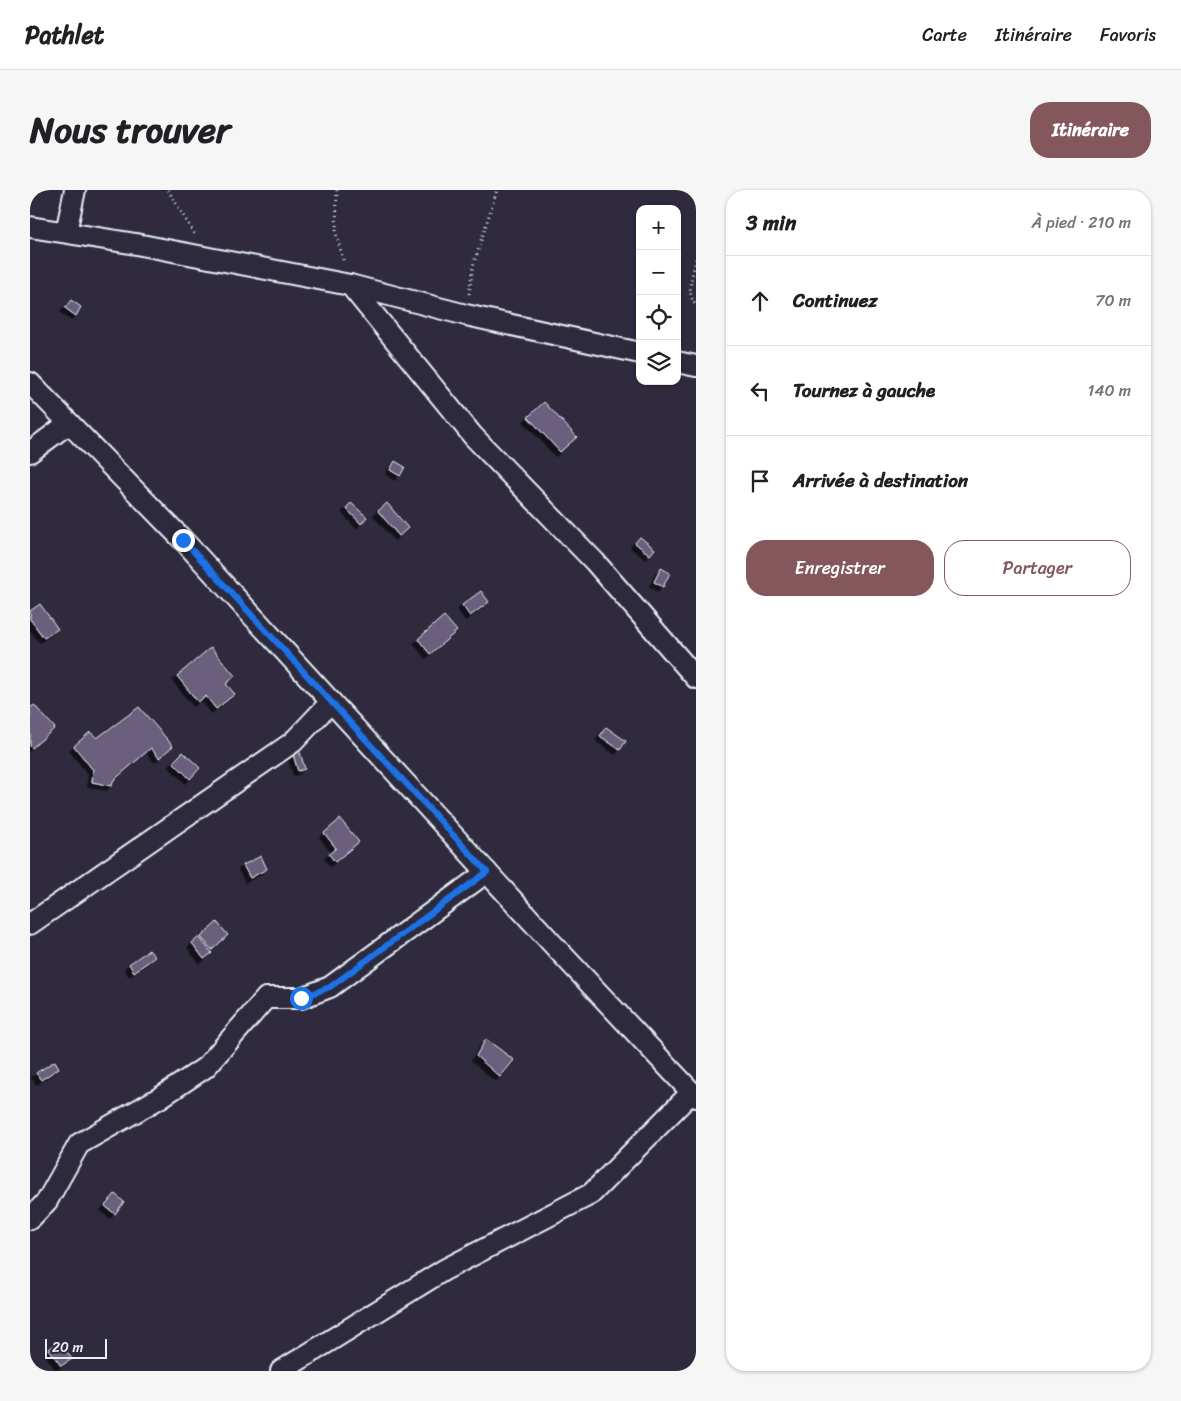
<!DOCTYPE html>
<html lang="fr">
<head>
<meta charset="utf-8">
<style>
	body { margin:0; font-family:Sriracha,sans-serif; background:#f6f6f6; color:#202124 }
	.controls { position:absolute; right:15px; top:15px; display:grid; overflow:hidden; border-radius:10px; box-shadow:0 1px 4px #0004 }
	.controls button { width:45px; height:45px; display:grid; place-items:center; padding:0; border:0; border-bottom:1px solid #e0e0e0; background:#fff; color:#202124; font:25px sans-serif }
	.scale { position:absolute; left:15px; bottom:12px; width:62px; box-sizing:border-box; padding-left:5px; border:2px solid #e8f1f8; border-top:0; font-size:14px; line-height:18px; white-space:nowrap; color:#e8f1f8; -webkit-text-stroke:4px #2f2a3d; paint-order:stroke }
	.stop { position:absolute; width:15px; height:15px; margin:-11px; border:4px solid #1a73e8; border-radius:50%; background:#fff }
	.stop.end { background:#1a73e8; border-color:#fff; box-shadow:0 1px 5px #0008 }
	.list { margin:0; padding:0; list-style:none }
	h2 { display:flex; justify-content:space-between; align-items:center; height:65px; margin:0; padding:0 20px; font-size:21px }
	h2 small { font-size:16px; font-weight:400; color:#757577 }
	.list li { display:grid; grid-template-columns:32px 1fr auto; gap:15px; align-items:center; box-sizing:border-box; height:90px; padding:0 20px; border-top:1px solid #e0e0e0 }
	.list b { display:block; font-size:19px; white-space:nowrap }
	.list em { font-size:16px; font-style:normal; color:#757577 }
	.actions { display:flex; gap:10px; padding:15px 20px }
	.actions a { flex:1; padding:11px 0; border:1px solid #84575d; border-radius:20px; text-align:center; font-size:18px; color:#84575d }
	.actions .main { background:#84575d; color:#fff }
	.icon { flex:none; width:28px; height:28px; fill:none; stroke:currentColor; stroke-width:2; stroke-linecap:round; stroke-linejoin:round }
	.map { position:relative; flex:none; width:666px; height:1181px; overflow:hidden; border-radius:20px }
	header { display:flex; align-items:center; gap:30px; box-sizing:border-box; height:70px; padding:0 25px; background:#fff; border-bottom:1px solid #e0e0e0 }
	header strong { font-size:24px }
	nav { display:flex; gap:28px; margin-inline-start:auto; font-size:18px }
	.intro { display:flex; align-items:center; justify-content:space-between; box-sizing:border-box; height:120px; padding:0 30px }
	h1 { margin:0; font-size:35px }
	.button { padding:12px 22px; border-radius:20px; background:#84575d; color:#fff; font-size:18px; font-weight:700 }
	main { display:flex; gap:30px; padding:0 30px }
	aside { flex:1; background:#fff; border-radius:20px; box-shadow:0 1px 4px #0004 }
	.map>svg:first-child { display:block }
</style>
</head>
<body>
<header>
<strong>Pathlet</strong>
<nav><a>Carte</a><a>Itinéraire</a><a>Favoris</a></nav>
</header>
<div class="intro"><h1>Nous trouver</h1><a class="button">Itinéraire</a></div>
<main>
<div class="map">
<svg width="666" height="1181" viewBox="0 0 666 1181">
	<defs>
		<filter id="shadow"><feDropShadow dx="-4.5" dy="4.5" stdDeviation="0" flood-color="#0009"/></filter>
	</defs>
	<rect width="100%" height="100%" fill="#2f2a3d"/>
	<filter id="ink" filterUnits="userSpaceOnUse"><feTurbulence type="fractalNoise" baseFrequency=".02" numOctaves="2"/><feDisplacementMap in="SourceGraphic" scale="10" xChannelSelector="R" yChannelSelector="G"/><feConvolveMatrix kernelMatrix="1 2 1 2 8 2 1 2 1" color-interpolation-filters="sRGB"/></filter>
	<g filter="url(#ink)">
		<g fill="#6a5f7c" stroke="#e8f1f8" filter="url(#shadow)">
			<path d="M41,110L51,117L46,126L35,118Z"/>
			<path d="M514,212L547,247L530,262L498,227Z"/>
			<path d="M365,271L375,277L370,286L360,280Z"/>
			<path d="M321,313L337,327L331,334L316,318Z"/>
			<path d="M357,313L378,338L369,346L348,321Z"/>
			<path d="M610,347L625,359L620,365L605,353Z"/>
			<path d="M631,378L640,383L633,397L624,392Z"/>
			<path d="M451,401L459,412L440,426L432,415Z"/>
			<path d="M10,414L28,439L14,448L0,429V421Z"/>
			<path d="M414,426L427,441L400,464L388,449Z"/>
			<path d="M181,457L205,486L196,494L205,504L186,519L176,506L168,512L147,486Z"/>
			<path d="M4,515L25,538L2,558L0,556V518Z"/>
			<path d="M109,517L143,556L129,568L121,558L83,591L82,596L62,592L63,580L44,556L60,542L67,548Z"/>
			<path d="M576,537L596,551L590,560L570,546Z"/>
			<path d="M269,559L275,579L268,581L262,561Z"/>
			<path d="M153,562L170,578L160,589L143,572Z"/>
			<path d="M310,629L329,652L305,672L299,664L306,658L294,643Z"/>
			<path d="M231,666L237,679L220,688L213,675Z"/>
			<path d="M187,732L198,745L182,760L171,747Z"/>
			<path d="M169,747L182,763L174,769L162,753Z"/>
			<path d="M119,760L125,767L104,782L99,774Z"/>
			<path d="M456,849L484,870L470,887L446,866Z"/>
			<path d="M25,871L29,878L11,890L6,883Z"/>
			<path d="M85,1004L94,1012L85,1024L75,1016Z"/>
			<path d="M29,1151L42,1169L31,1176L19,1159Z"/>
		</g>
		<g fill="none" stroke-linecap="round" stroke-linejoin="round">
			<g stroke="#e8f1f8" stroke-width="24">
				<g id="minor">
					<path d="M0,37L106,54L320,95L436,125L610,163"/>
					<path d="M36,42L45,0"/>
					<path d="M320,95L443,246L565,372L666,488"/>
					<path d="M647,172L666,176"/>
					<path d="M0,193L153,350L530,762L666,907"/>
					<path d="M0,262L39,233"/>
					<path d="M0,734L263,552L301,512"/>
					<path d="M0,1029L17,1011L49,954L131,907L176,877L236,808H271L300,797L457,682"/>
					<path d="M251,1181L414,1080L561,1004L662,902"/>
				</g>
			</g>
			<g stroke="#e8f1f8" stroke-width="3" stroke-dasharray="1 4" stroke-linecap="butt">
				<path d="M138,0L165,45"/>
				<path d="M307,0L306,43L314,73"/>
				<path d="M666,69C663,84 655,103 666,115"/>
				<path d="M439,104L443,76L467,0"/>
			</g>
			<use href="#minor" stroke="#2f2a3d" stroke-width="20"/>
		</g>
	</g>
	<g fill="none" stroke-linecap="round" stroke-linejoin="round" filter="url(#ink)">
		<path stroke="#1a73e8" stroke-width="6" d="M153,350L457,682L300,797L271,808"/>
	</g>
</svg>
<div class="controls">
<button>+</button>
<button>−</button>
<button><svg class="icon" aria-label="locate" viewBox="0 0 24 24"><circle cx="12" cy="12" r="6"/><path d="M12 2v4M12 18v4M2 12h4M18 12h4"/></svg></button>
<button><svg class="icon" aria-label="layers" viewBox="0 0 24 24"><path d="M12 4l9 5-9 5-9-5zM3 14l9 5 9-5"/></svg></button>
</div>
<div class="scale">20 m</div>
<div class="stop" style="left:271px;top:808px"></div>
<div class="stop end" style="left:153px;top:350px"></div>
</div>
<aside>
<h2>3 min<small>À pied · 210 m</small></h2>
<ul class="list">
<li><svg class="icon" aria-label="ahead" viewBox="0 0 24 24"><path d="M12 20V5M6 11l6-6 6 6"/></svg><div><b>Continuez</b></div><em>70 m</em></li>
<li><svg class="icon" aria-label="left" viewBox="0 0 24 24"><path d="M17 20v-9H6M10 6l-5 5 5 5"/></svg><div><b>Tournez à gauche</b></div><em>140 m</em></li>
<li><svg class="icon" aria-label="arrive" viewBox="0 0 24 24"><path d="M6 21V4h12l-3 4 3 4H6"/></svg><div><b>Arrivée à destination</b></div></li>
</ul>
<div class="actions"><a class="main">Enregistrer</a><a>Partager</a></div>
</aside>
</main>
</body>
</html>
